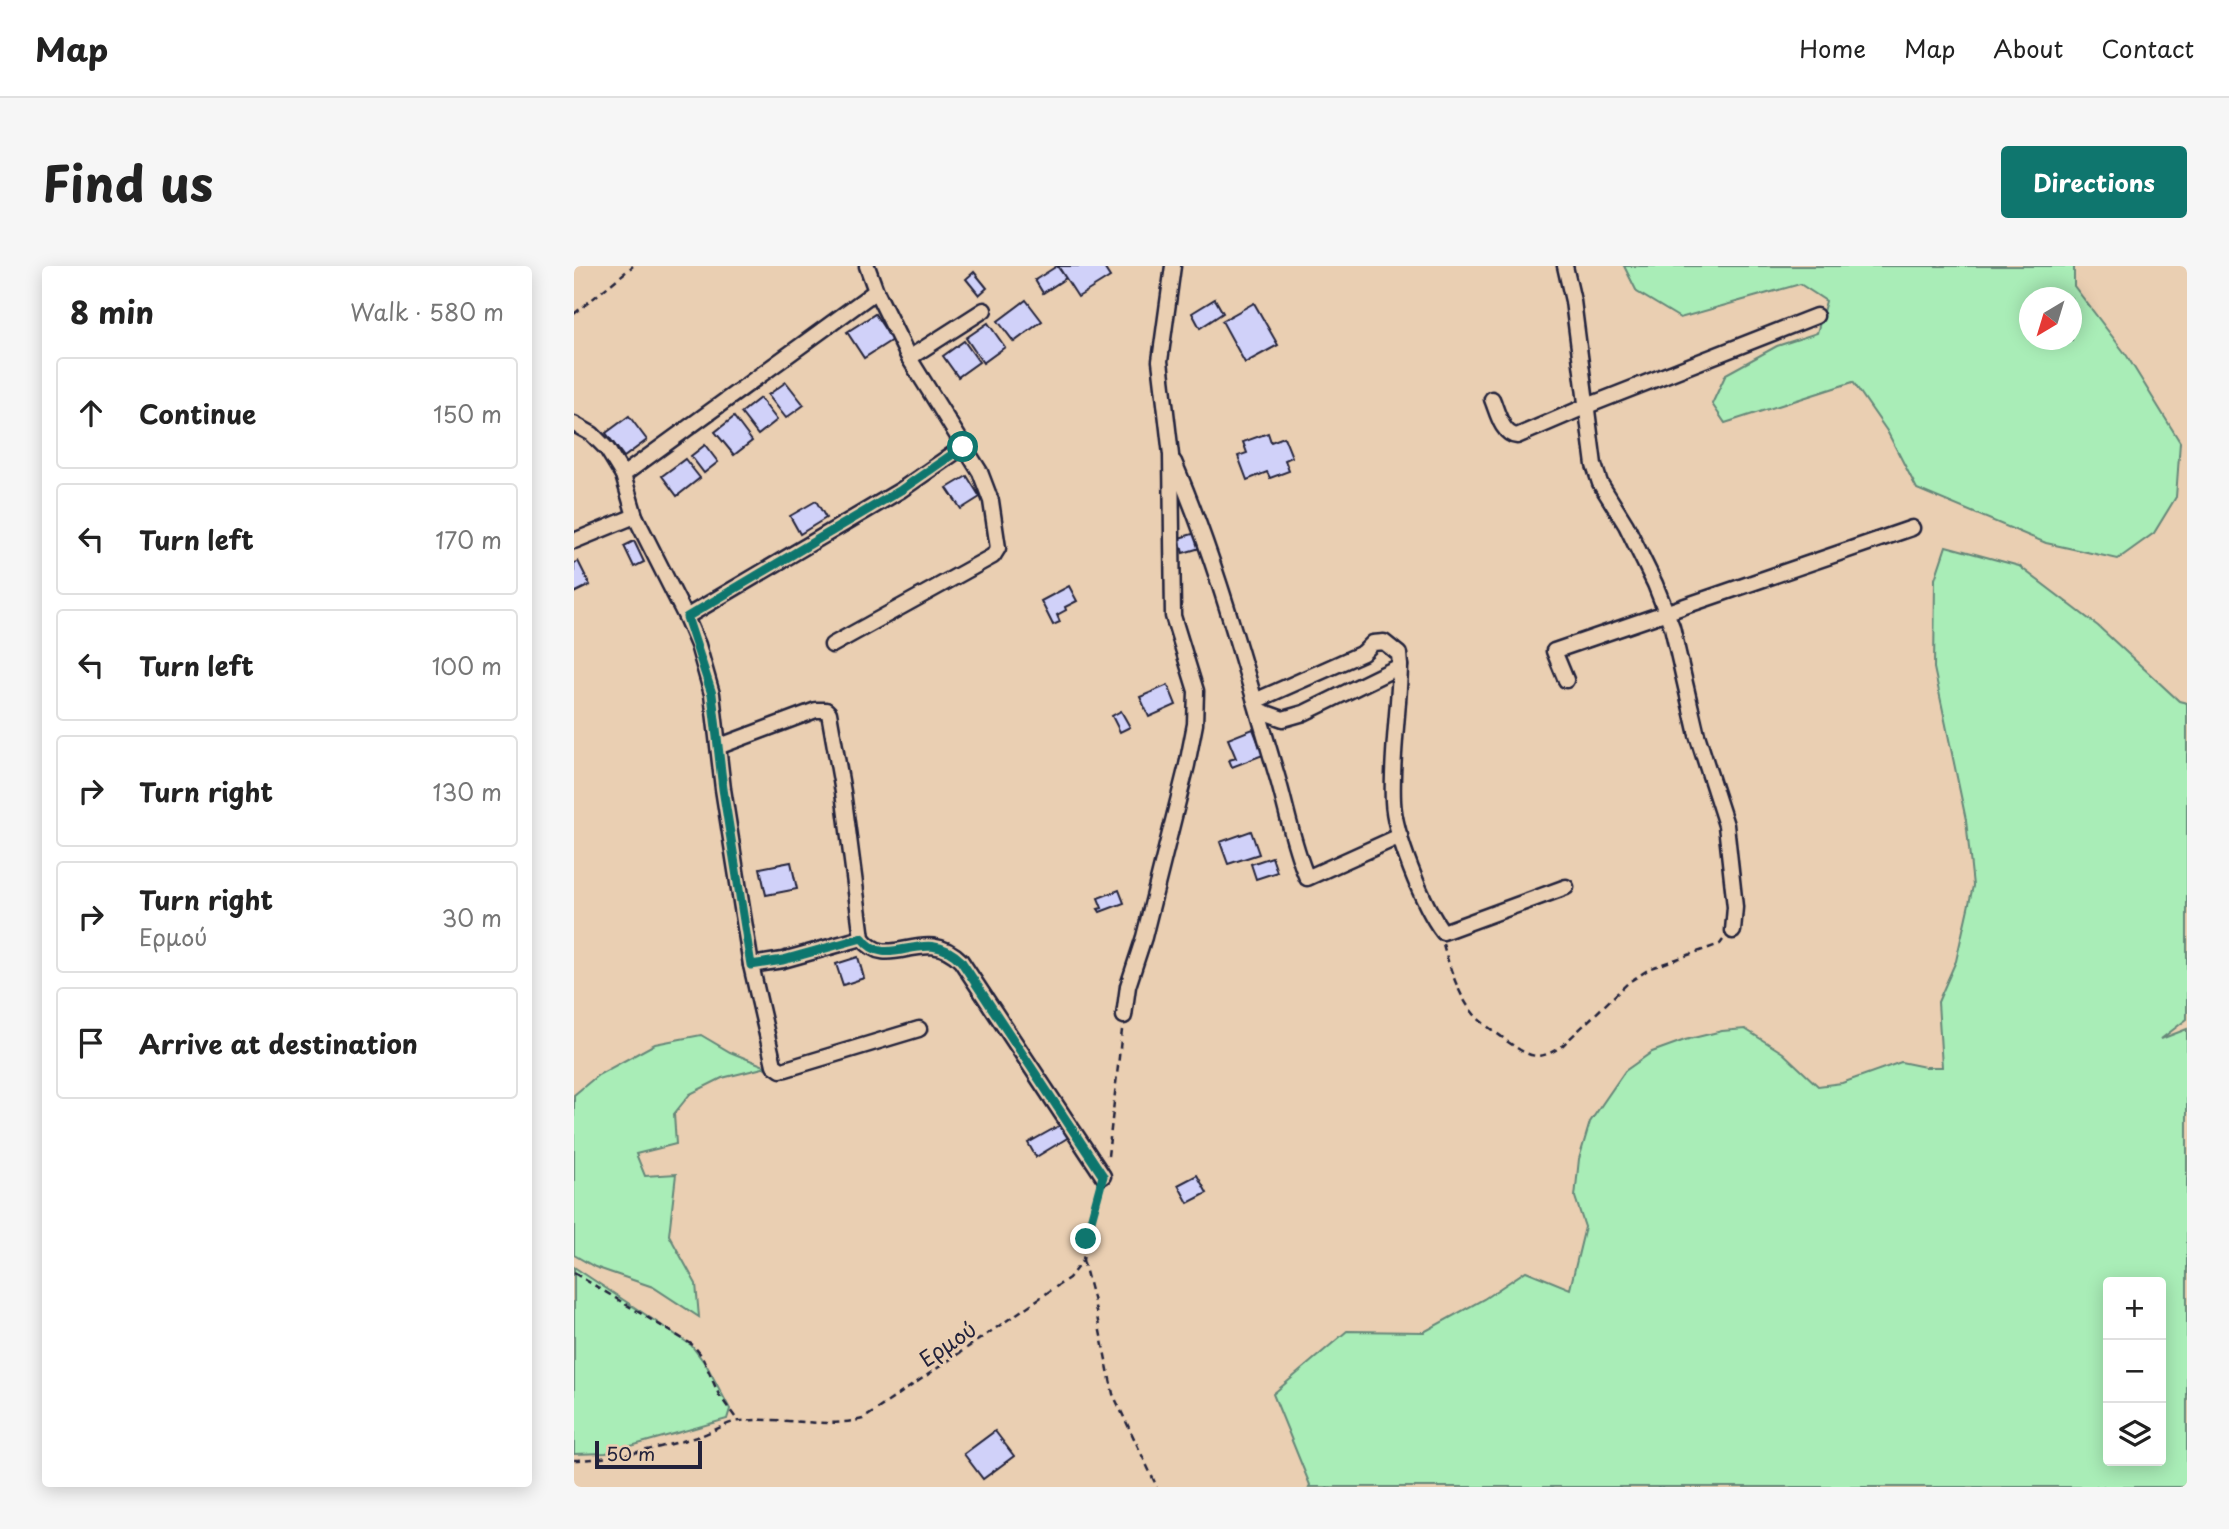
<!DOCTYPE html>
<html lang="en">
<head>
<meta charset="utf-8">
<style>
	body { margin:0; font-family:"Playpen Sans",sans-serif; background:#f6f6f6; color:#222 }
	.controls { position:absolute; right:21px; bottom:21px; display:grid; overflow:hidden; border-radius:7px; box-shadow:0 4px 18px #0003 }
	.controls button { width:63px; height:63px; display:grid; place-items:center; padding:0; border:0; border-bottom:2px solid #e0e0e0; background:#fff; color:#222; font:35px sans-serif }
	.compass { position:absolute; left:1445px; top:21px; width:63px; height:63px; border-radius:50%; background:#fff; box-shadow:0 4px 18px #0003; rotate:218deg }
	.scale { position:absolute; left:21px; bottom:18px; width:107px; box-sizing:border-box; padding-left:7px; border:4px solid #22223b; border-top:0; font-size:19px; line-height:24px; white-space:nowrap; color:#22223b; -webkit-text-stroke:5px #eacfb2; paint-order:stroke }
	.stop { position:absolute; width:21px; height:21px; margin:-16px; border:5px solid #0f766e; border-radius:50%; background:#fff }
	.stop.end { background:#0f766e; border-color:#fff; box-shadow:0 2px 7px #0008 }
	.list { margin:0; padding:0; list-style:none }
	h2 { display:flex; justify-content:space-between; align-items:center; height:91px; margin:0; padding:0 28px; font-size:30px }
	h2 small { font-size:23px; font-weight:400; color:#767676 }
	.list li { display:grid; grid-template-columns:46px 1fr auto; gap:21px; align-items:center; box-sizing:border-box; height:112px; margin:0 14px 14px; padding:0 14px; border:2px solid #e0e0e0; border-radius:7px }
	.list b { display:block; font-size:26px; white-space:nowrap }
	.list p { margin:0; font-size:23px; white-space:nowrap; color:#767676 }
	.list em { font-size:23px; font-style:normal; color:#767676 }
	.icon { flex:none; width:38px; height:38px; fill:none; stroke:currentColor; stroke-width:2; stroke-linecap:round; stroke-linejoin:round }
	.map { position:relative; flex:none; width:1613px; height:1221px; overflow:hidden; border-radius:7px }
	header { display:flex; align-items:center; gap:42px; box-sizing:border-box; height:98px; padding:0 35px; background:#fff; border-bottom:2px solid #e0e0e0 }
	header strong { font-size:33px }
	nav { display:flex; gap:38px; margin-inline-start:auto; font-size:24px }
	.intro { display:flex; align-items:center; justify-content:space-between; box-sizing:border-box; height:168px; padding:0 42px }
	h1 { margin:0; font-size:49px }
	.button { padding:18px 32px; border-radius:7px; background:#0f766e; color:#fff; font-size:24px; font-weight:700 }
	main { display:flex; gap:42px; padding:0 42px }
	aside { flex:1; background:#fff; border-radius:7px; box-shadow:0 4px 18px #0003 }
	.map>svg:first-child { display:block }
</style>
</head>
<body>
<header>
<strong>Map</strong>
<nav><a>Home</a><a>Map</a><a>About</a><a>Contact</a></nav>
</header>
<div class="intro"><h1>Find us</h1><a class="button">Directions</a></div>
<main>
<aside>
<h2>8 min<small>Walk · 580 m</small></h2>
<ul class="list">
<li><svg class="icon" aria-label="ahead" viewBox="0 0 24 24"><path d="M12 20V5M6 11l6-6 6 6"/></svg><div><b>Continue</b></div><em>150 m</em></li>
<li><svg class="icon" aria-label="left" viewBox="0 0 24 24"><path d="M17 20v-9H6M10 6l-5 5 5 5"/></svg><div><b>Turn left</b></div><em>170 m</em></li>
<li><svg class="icon" aria-label="left" viewBox="0 0 24 24"><path d="M17 20v-9H6M10 6l-5 5 5 5"/></svg><div><b>Turn left</b></div><em>100 m</em></li>
<li><svg class="icon" aria-label="right" viewBox="0 0 24 24"><path d="M7 20v-9h11M14 6l5 5-5 5"/></svg><div><b>Turn right</b></div><em>130 m</em></li>
<li><svg class="icon" aria-label="right" viewBox="0 0 24 24"><path d="M7 20v-9h11M14 6l5 5-5 5"/></svg><div><b>Turn right</b><p>Ερμού</p></div><em>30 m</em></li>
<li><svg class="icon" aria-label="arrive" viewBox="0 0 24 24"><path d="M6 21V4h12l-3 4 3 4H6"/></svg><div><b>Arrive at destination</b></div></li>
</ul>
</aside>
<div class="map">
<svg width="1613" height="1221" viewBox="0 0 1613 1221">
	<rect width="100%" height="100%" fill="#eacfb2"/>
	<filter id="ink" filterUnits="userSpaceOnUse"><feTurbulence type="fractalNoise" baseFrequency=".0143" numOctaves="2"/><feDisplacementMap in="SourceGraphic" scale="14" xChannelSelector="R" yChannelSelector="G"/><feConvolveMatrix kernelMatrix="1 2 1 2 8 2 1 2 1" color-interpolation-filters="sRGB"/></filter>
	<g filter="url(#ink)">
		<g fill="#a9edb7" stroke="#668879" stroke-width="2" fill-rule="evenodd">
			<path d="M1050,0H1500V20L1553,90L1606,176L1602,231L1580,267L1544,293L1472,277L1343,223L1313,165L1279,116L1151,157L1138,138L1152,108L1203,80L1243,67L1252,35L1226,18L1106,52L1063,26ZM1456,32H1498V74H1456Z"/>
			<path d="M1372,280L1445,300L1524,360L1605,435L1613,437V753L1587,773L1613,763V1221H735L736,1219L699,1128L773,1065L850,1066L910,1033L952,1005L996,1023L1011,961L1001,931L1005,893L1016,856L1051,805L1078,786L1111,774L1148,765L1171,763L1209,787L1244,820L1268,817L1327,796L1351,801H1368L1364,736L1382,695L1399,620L1392,554L1360,402L1361,313ZM1534,1016H1587V1195H1534Z"/>
			<path d="M127,769L156,786L193,801L148,812L116,828L100,848L102,878L62,888L71,910L102,908L95,969L122,1018L125,1051L79,1021L21,1001L0,989V829L24,809L81,778Z"/>
			<path d="M0,1001L117,1079L133,1100L156,1143L153,1153L32,1187L0,1188Z"/>
		</g>
		<g fill="#d0d1f9" stroke="#22223b" stroke-width="2">
			<path d="M483,0L492,12L469,27L461,14Z"/>
			<path d="M484,0H529L536,11L504,31Z"/>
			<path d="M400,6L413,22L405,29L392,13Z"/>
			<path d="M641,33L649,47L626,62L618,47Z"/>
			<path d="M452,34L468,55L440,76L424,55Z"/>
			<path d="M680,37L704,79L671,97L648,55Z"/>
			<path d="M301,48L318,74L290,92L273,66Z"/>
			<path d="M414,57L431,81L409,97L392,72Z"/>
			<path d="M390,75L405,96L384,111L369,90Z"/>
			<path d="M212,116L230,139L212,152L194,129Z"/>
			<path d="M186,132L203,154L184,169L167,147Z"/>
			<path d="M55,150L73,174L50,191L32,167Z"/>
			<path d="M160,151L178,175L160,189L141,166Z"/>
			<path d="M694,167L697,176L710,171L718,191L711,194L715,205L696,212L693,206L673,214L664,190L673,187L669,176Z"/>
			<path d="M131,179L144,196L130,207L117,190Z"/>
			<path d="M111,193L126,212L103,230L88,210Z"/>
			<path d="M393,210L406,231L387,243L373,222Z"/>
			<path d="M242,235L252,252L226,268L216,250Z"/>
			<path d="M622,267L626,282L609,287L605,272Z"/>
			<path d="M60,275L70,296L60,301L50,280Z"/>
			<path d="M4,295L16,319L0,327V297Z"/>
			<path d="M495,320L503,335L491,341L492,344L483,349L486,356L479,359L467,335Z"/>
			<path d="M594,419L602,439L575,451L566,431Z"/>
			<path d="M547,445L556,461L546,466L538,450Z"/>
			<path d="M679,463L689,489L658,501L655,494L662,492L654,473Z"/>
			<path d="M677,565L685,588L654,598L646,576Z"/>
			<path d="M698,591L703,606L682,613L677,598Z"/>
			<path d="M217,596L223,623L192,629L186,602Z"/>
			<path d="M545,624L550,637L526,646L524,643L528,642L524,632Z"/>
			<path d="M284,691L290,712L269,719L262,698Z"/>
			<path d="M488,858L495,871L462,891L454,877Z"/>
			<path d="M623,909L633,927L614,937L604,919Z"/>
			<path d="M421,1165L440,1190L409,1213L390,1188Z"/>
		</g>
		<g fill="none" stroke-linecap="round" stroke-linejoin="round">
			<g stroke="#22223b" stroke-width="19">
				<g id="street">
					<path d="M991,0L999,35L1020,199L1026,217L1052,259L1081,318L1098,361L1123,469L1152,559L1161,641L1159,665"/>
					<path d="M335,92L410,44"/>
					<path d="M918,133C923,145 928,169 943,170L1013,140L1242,50"/>
					<path d="M0,158L18,168L33,183L49,209L61,250L112,351L124,379L138,428L149,523L177,699L200,799L207,804L212,803L345,763"/>
					<path d="M600,196C644,298 671,404 703,510C713,544 719,579 733,612L826,570"/>
					<path d="M49,209L302,25"/>
					<path d="M0,275L61,250"/>
					<path d="M112,351L327,224L389,181"/>
					<path d="M258,379L419,290L424,282L417,235L406,206L335,92L302,25L293,0"/>
					<path d="M992,414L980,385L1338,262"/>
					<path d="M681,435L789,387L799,377L810,376L825,388L826,400"/>
					<path d="M684,444L709,453L730,447L826,400C825,445 817,490 819,535C820,567 849,640 869,666L992,621"/>
					<path d="M146,480L242,444H252L255,447L269,526L288,672C315,708 350,657 387,695L529,910"/>
					<path d="M177,699L209,694L288,672"/>
					<path d="M550,750L554,720L570,671L613,499L621,458L622,425L599,350L597,189L586,95L599,0"/>
				</g>
			</g>
			<g stroke="#22223b" stroke-width="2.5" stroke-dasharray="7 5" stroke-linecap="butt">
				<path d="M0,48L59,0"/>
				<path d="M869,678C876,703 887,739 908,756C916,763 926,769 934,776C956,791 964,796 988,780L1055,716L1077,702L1146,678L1149,674"/>
				<path d="M534,890L548,764"/>
				<path d="M509,994L520,1036L539,1128L583,1221"/>
				<path d="M0,1007L119,1079L128,1090L145,1129L164,1155"/>
				<path d="M0,1194C42,1193 85,1182 126,1170C139,1166 153,1156 166,1155C208,1150 248,1163 289,1153L495,1012L509,994L512,973L527,923"/>
			</g>
			<use href="#street" stroke="#eacfb2" stroke-width="14"/>
		</g>
	</g>
	<g fill="none" stroke-linecap="round" stroke-linejoin="round" filter="url(#ink)">
		<path stroke="#0f766e" stroke-width="9" d="M389,181L327,224L113,351L138,428L149,523L177,699L209,694L288,672C315,708 349,657 387,695L529,910L512,973"/>
	</g>
	<g text-anchor="middle" dominant-baseline="central" stroke-width="7" stroke-linejoin="round" paint-order="stroke">
		<g font-size="21" fill="#22223b" stroke="#eacfb2">
			<text transform="translate(373 1077) rotate(-34)">Ερμού</text>
		</g>
	</g>
</svg>
<div class="controls">
<button>+</button>
<button>−</button>
<button><svg class="icon" aria-label="layers" viewBox="0 0 24 24"><path d="M12 4l9 5-9 5-9-5zM3 14l9 5 9-5"/></svg></button>
</div>
<svg class="compass" viewBox="-18 -18 36 36"><path d="M0-13l5 13h-10z" fill="#e53935"/><path d="M0 13l5-13h-10z" fill="#767676"/></svg>
<div class="scale">50 m</div>
<div class="stop" style="left:389px;top:181px"></div>
<div class="stop end" style="left:512px;top:973px"></div>
</div>
</main>
</body>
</html>
